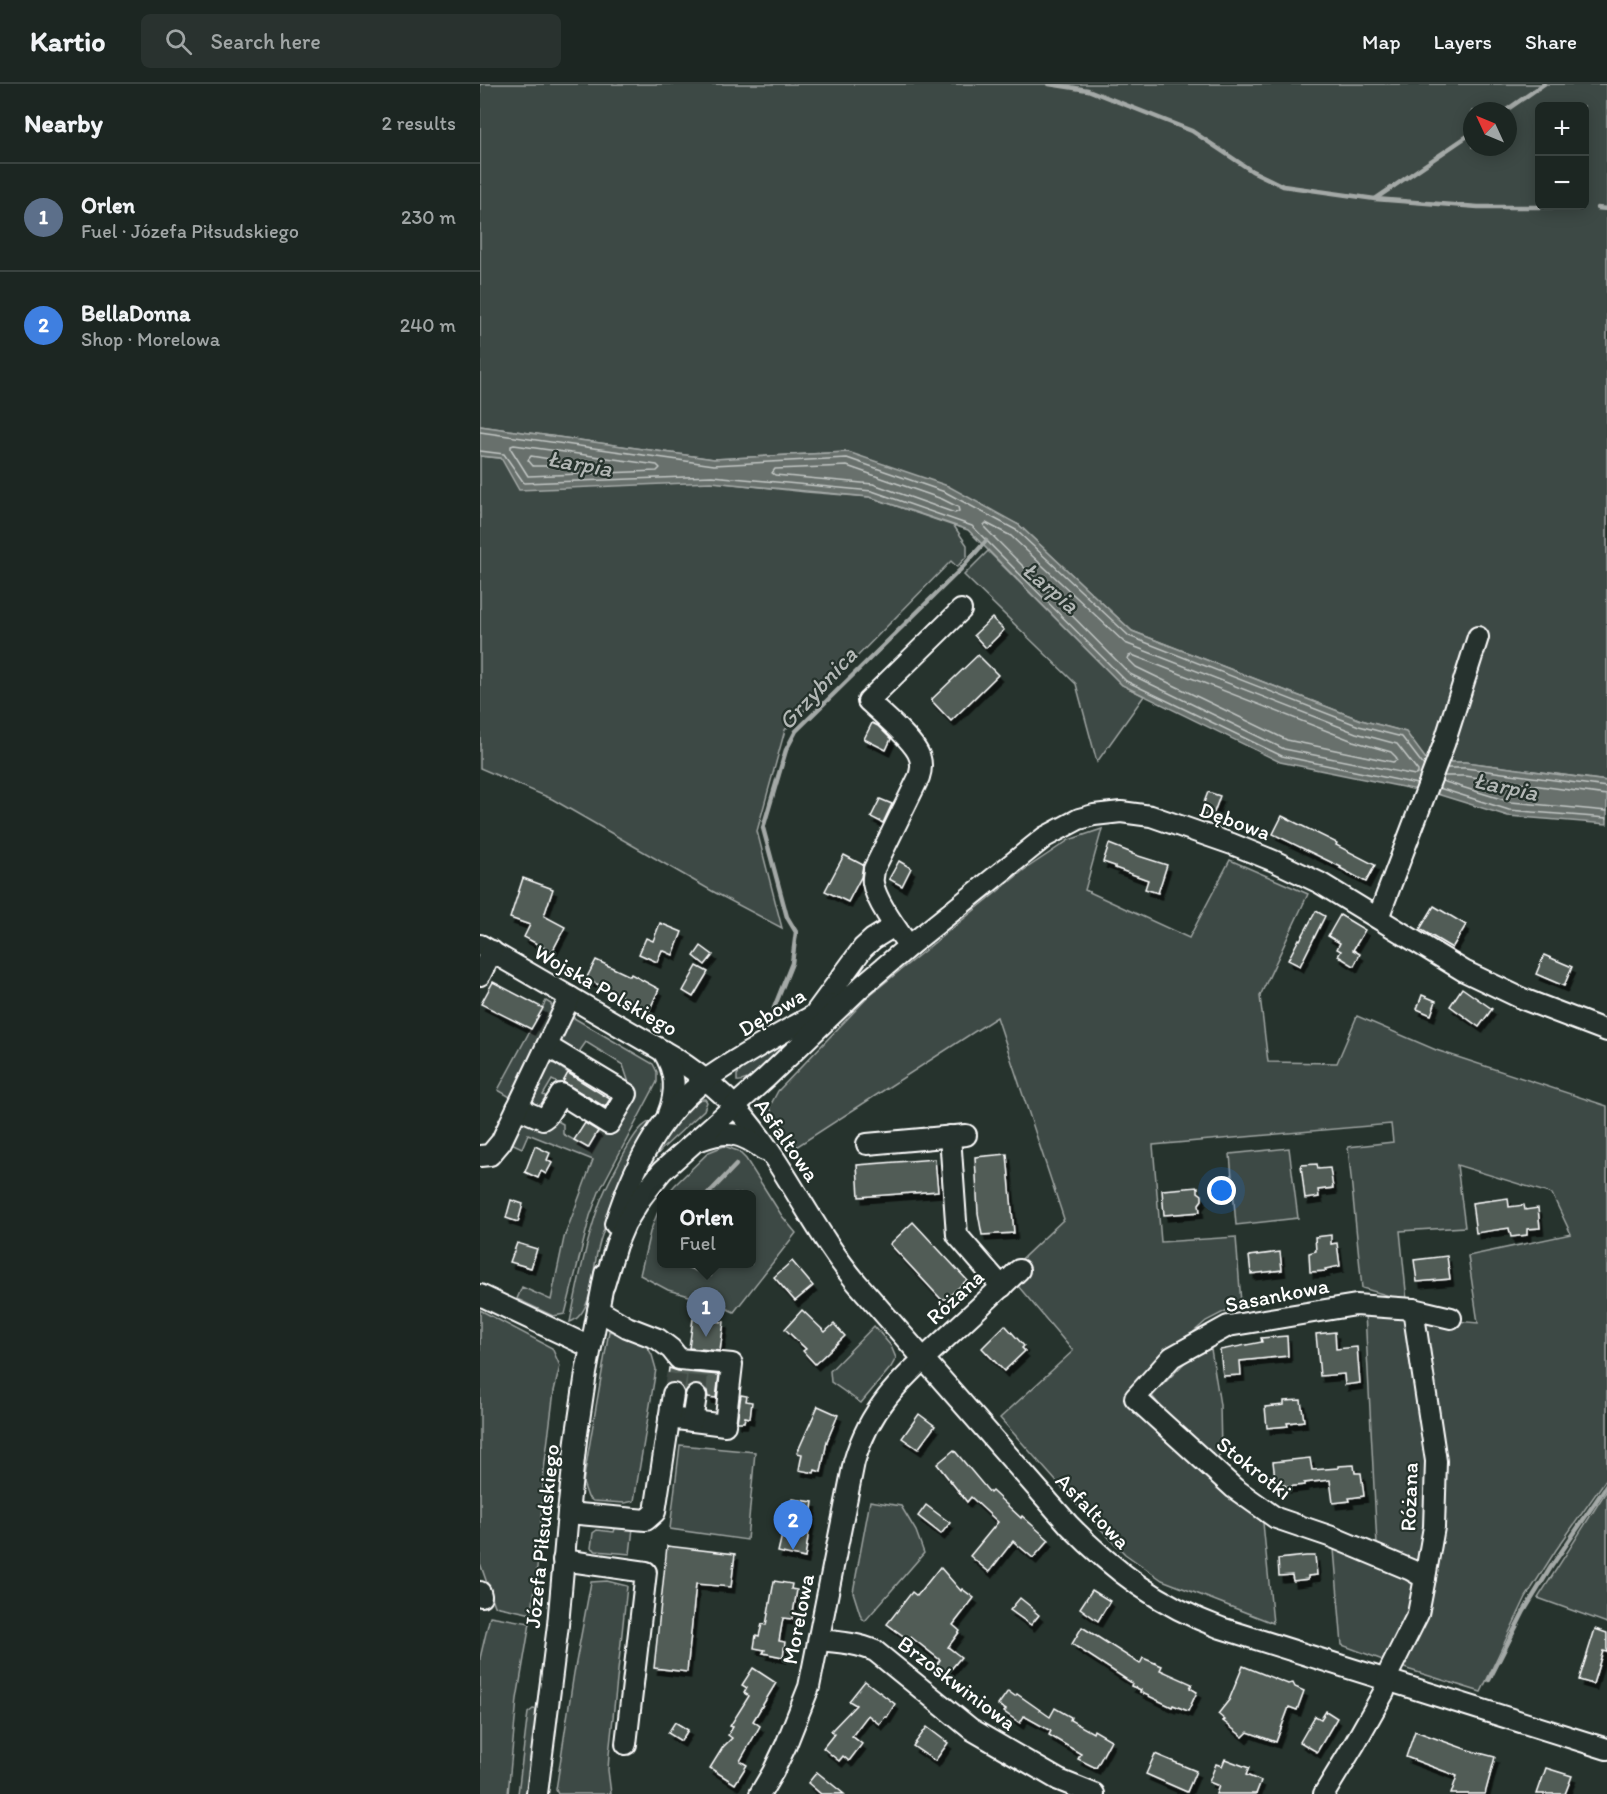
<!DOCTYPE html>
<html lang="en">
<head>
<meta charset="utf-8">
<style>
	body { margin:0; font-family:Itim,sans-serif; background:#29322f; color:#f1f3f6 }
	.controls { position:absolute; right:18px; top:18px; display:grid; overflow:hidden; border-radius:9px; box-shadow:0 3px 15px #0003 }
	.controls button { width:54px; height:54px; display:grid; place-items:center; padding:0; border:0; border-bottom:2px solid #3a4340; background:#1c2622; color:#f1f3f6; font:30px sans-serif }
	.compass { position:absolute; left:983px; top:18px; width:54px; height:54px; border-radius:50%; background:#1c2622; box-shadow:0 3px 15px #0003; rotate:314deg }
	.you { position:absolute; left:742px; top:1107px; width:21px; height:21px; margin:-15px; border:4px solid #fff; border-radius:50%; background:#1a73e8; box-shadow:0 0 0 9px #1a73e833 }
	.badge { display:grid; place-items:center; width:39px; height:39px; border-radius:50%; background:#d93025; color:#fff; font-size:20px; font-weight:700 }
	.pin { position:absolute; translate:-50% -50px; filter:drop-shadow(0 2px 3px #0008) }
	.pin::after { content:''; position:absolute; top:32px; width:21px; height:18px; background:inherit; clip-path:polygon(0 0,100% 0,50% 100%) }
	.popup { position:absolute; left:177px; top:1106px; width:99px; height:78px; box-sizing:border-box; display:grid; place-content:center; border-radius:9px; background:#1c2622; filter:drop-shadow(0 2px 4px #0005); font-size:20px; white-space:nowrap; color:#a0a5a5 }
	.popup b { font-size:22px; color:#f1f3f6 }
	.popup::after { content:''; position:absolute; left:50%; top:100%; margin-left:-12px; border:12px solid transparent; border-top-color:#1c2622 }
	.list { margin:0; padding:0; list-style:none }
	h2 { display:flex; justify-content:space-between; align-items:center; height:78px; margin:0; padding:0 24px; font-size:26px }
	h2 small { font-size:20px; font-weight:400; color:#a0a5a5 }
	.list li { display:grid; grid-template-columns:39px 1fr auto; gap:18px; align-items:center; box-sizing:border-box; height:108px; padding:0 24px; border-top:2px solid #3a4340 }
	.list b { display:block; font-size:22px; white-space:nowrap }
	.list p { margin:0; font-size:20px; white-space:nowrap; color:#a0a5a5 }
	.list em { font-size:20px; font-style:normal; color:#a0a5a5 }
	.icon { flex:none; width:33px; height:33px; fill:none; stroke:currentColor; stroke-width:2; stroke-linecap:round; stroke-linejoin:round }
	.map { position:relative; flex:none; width:1127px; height:1710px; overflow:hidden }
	header { display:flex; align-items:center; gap:36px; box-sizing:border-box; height:84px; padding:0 30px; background:#1c2622; border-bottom:2px solid #3a4340 }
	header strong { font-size:28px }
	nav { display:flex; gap:33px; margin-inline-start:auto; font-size:21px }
	.search { width:420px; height:54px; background:#29322f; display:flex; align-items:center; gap:15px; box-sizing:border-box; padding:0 21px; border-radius:9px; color:#a0a5a5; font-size:22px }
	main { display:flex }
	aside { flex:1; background:#1c2622 }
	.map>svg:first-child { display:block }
</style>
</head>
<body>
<header>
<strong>Kartio</strong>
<div class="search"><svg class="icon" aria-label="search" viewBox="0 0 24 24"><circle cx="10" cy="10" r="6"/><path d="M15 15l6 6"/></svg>Search here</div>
<nav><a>Map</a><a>Layers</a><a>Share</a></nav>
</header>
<main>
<aside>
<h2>Nearby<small>2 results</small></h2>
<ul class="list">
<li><span class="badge" style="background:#5c6f8a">1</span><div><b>Orlen</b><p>Fuel · Józefa Piłsudskiego</p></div><em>230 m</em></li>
<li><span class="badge" style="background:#3f7fe0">2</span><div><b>BellaDonna</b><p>Shop · Morelowa</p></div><em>240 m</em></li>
</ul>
</aside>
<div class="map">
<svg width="1127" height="1710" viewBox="0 0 1127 1710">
	<defs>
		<filter id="shadow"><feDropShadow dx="3.5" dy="6" stdDeviation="0" flood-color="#0009"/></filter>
	</defs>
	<rect width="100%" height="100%" fill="#26332d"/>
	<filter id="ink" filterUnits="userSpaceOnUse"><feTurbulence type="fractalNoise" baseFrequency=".0167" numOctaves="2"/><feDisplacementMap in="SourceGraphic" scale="12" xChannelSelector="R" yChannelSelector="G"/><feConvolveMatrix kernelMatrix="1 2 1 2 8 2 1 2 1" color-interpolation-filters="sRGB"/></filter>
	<g filter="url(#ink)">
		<g fill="#3e4944" stroke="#9ea4a2" stroke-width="1.5" fill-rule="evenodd">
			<path d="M0,0H1127V697L986,678H948L925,648L881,636L652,547L539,441L368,368L234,375L0,342ZM1060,22H1104V122H1060ZM992,27H1028V63H992Z"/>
			<path d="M0,372L326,408L390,413L474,442L487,461V472L477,483L471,477L305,646L277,747L302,844L232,807L72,715L0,684Z"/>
			<path d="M508,467L642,601L664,612L617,678L596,600L484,491Z"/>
			<path d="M622,745L605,806L709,854L750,776L828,810L780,912L788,978L857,979L877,932L956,966L1127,1022V1394L1076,1466L1046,1513L1001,1608L927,1585L862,1561L854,1465L905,1482L897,1461L885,1229L998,1239L988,1172L1091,1150L1072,1110L977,1081L985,1143L920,1147L927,1217L882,1204L868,1063L913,1058L911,1040L673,1061L681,1158L756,1153L761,1219L726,1237L661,1294L645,1318L756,1413L783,1439L793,1539L682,1496L645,1470L600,1424L520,1334L593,1267L527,1189L584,1135L517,933L313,1065L293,1033L290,1022L298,1007L391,910L544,786L589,756Z"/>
			<path d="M66,917L71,920L74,928L30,1013L18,1006Z"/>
			<path d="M94,934L173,980L177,988V998L119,1108L110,1132L85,1230L73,1232L37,1215L42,1203L71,1216L84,1154L113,1076L48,1050L42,1064L29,1058L43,1034L76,1036L83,1040V1050L108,1064L121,1044L154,1014L143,981L106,958L94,975L78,959L87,939Z"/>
			<path d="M339,935C324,949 275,1000 257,997V991L266,980Z"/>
			<path d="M71,979L75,980L88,989L82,1001L72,996L63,1011L72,1016L66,1025L53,1022L49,1015L68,980Z"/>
			<path d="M221,1015H225L227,1018L224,1026L181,1066L165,1085L168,1070L209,1020Z"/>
			<path d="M177,1035C156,1078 128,1121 117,1169C113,1188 112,1231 90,1238C98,1199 106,1158 119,1121C125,1103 135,1087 143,1071C151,1057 160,1038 177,1035Z"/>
			<path d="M244,1062L258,1067L266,1075L302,1132L316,1149L254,1228L234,1219L188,1206L160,1191L170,1148L181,1120V1180H271V1110H187L195,1101L229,1068Z"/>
			<path d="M809,1064L818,1134L756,1141L750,1070Z"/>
			<path d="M0,1226L72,1264L80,1282L74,1307L64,1386L60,1456L52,1530L15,1522L0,1479Z"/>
			<path d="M394,1242L411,1262L416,1274L411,1283L381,1319L351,1298L350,1287Z"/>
			<path d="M129,1247L164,1257L172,1271L176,1285L154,1417L145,1419L113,1417L108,1413L103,1399Z"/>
			<path d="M731,1265L740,1321L741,1369L732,1381L705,1352L672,1312L717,1266Z"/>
			<path d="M200,1361L275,1368L267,1456L190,1445Z"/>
			<path d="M1127,1406V1539L1058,1514Z"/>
			<path d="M390,1417L421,1422L436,1447L444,1469L385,1537L381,1533L373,1508Z"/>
			<path d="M136,1442L153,1444L150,1470L116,1467L111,1464L113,1449L117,1446L134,1448Z"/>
			<path d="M127,1497L147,1502L129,1671L128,1686L131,1710H78L76,1706L94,1589L111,1498Z"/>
			<path d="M10,1532L50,1539L37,1615L28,1710H0V1574Z"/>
			<path d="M53,1625L59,1626L49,1710H38L47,1636L48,1629Z"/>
		</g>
		<path fill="#67706c" stroke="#a4a9a7" stroke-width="1.5" d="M0,342L234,375L368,368L468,402L539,441L652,547L881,636L926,648L948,678H986L1127,697V740L1028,732L957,710L800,678L642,601L488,446L390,413L231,398L39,406L21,374L0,372Z"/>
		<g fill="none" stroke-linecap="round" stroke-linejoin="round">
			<g stroke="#c2c6c4" stroke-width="1.5">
				<path d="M0,348L234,381L367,374L465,408L536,446L649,552L879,642L922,653L944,682"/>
				<path d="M34,361L177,381L180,384L177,387L48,392L31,365V362Z"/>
				<path d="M0,367L24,370L44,399L232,392L392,407L492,442L646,597L802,672L937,700"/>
				<path d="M51,372L76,376L79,379L76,382H53L48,376Z"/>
				<path d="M367,382L462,415L478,423L479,427L475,429L393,400L295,391L292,389L295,385Z"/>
				<path d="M506,439L531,452L645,559L876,649L917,660L938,687V690L935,691L804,665L650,590L505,444L504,441Z"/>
				<path d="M652,571L873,657L911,668L916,673L917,676L913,678L807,656L656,583L648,575L649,572Z"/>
				<path d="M967,684H985L1127,703"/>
				<path d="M964,692H985L1127,711"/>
				<path d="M962,697L1031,718L1127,727"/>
				<path d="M959,704L1029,726L1127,734"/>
			</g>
			<g stroke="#a4a9a7" stroke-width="4.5">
				<path d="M569,0L608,6L712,47L772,87L803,102L895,115L998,123H1100"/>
				<path d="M1025,27L1064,0"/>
				<path d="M895,115L992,49"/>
				<path d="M1117,124L1127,125"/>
				<path d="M294,924L312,879L316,848L307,833L283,744L306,666L316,647L480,486L506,457"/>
				<path d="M228,1110L256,1081"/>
				<path d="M202,1180L230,1191"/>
				<path d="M1009,1596L1044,1527L1071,1483L1127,1401"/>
			</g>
		</g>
		<g fill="#515c57" stroke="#fff" stroke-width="1.5" filter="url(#shadow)">
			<path d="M512,534L524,546L506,564L494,551Z"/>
			<path d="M498,571L518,591L471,637L451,616Z"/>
			<path d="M392,639L398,642L411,655L406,666L384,655Z"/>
			<path d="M728,708L740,712L732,734L720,729Z"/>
			<path d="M400,715L412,720L403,739L391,733Z"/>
			<path d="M802,732L857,759L856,761L895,781L886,798L860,784L861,783L793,750Z"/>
			<path d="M629,760L652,769V770L687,781L678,809L665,805L668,796L635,784V782L623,778Z"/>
			<path d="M364,771L383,781L381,793L368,818L345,807Z"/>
			<path d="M419,777L431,784L422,802L409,795Z"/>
			<path d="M43,794L73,805L64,832L85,843L72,868L44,853L50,841L30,834Z"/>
			<path d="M954,822L986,841L972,864L940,845Z"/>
			<path d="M836,827L845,832L820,882L808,876L819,855L820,856Z"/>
			<path d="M860,831L885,846L873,866L880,870L874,882L858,872L861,867L857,865L860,859L848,852Z"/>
			<path d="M180,839L202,848L193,871L182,866L177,878L159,870L166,854L173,857Z"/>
			<path d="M221,862L233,871L225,881L214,872Z"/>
			<path d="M1064,871L1092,883L1084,902L1056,890Z"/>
			<path d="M116,876L150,892L151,890L179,905L169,927L136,909L106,895Z"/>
			<path d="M217,882L228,888L213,913L203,907Z"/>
			<path d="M13,898L63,924L51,945L1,920Z"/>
			<path d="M982,904L1012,925L999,943L970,922Z"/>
			<path d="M942,911L956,917L951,931L937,925Z"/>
			<path d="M88,989L130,1015L125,1023L83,998Z"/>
			<path d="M105,1039L118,1047L108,1064L94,1056Z"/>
			<path d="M55,1062L70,1069L67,1076L72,1079L66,1090L61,1087L58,1094L45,1088Z"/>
			<path d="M527,1070L534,1149L502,1151L498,1129L495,1073Z"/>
			<path d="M455,1075L458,1107L379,1113L377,1081Z"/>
			<path d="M837,1080L838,1085L850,1084L853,1104L838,1106L839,1113L825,1115L821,1081Z"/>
			<path d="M718,1103V1108L722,1111V1116L719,1120L720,1128L684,1131L682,1106Z"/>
			<path d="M1028,1114L1029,1123L1044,1121L1045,1126L1058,1124L1060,1144L1047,1145V1151L1031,1153L1029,1144L996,1149L992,1119Z"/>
			<path d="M31,1116L43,1120L38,1138L26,1134Z"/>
			<path d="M433,1138L487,1196L466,1215H461L410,1160Z"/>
			<path d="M851,1151V1160L857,1159L860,1182L845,1185L846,1187L830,1188L829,1169L836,1167L835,1153Z"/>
			<path d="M37,1159L57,1165L51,1184L30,1178Z"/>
			<path d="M800,1168L802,1186L771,1190L769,1172Z"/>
			<path d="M967,1172L970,1195L937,1198L934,1176Z"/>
			<path d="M312,1177L333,1202L315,1217L294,1193Z"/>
			<path d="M322,1226L345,1248L354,1240L365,1252L335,1280L323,1267L326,1265L305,1245Z"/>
			<path d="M213,1235L244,1238L240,1267L209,1264Z"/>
			<path d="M525,1241L544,1262L542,1264L545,1267L524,1287L502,1264Z"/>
			<path d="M855,1248L856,1265L877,1263L880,1299L865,1301L864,1290L840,1292L836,1250Z"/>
			<path d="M807,1252L808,1272L760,1277L761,1291L743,1292L740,1266L782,1258L781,1254Z"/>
			<path d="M189,1284L198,1287L239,1291L236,1314L228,1313L227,1307L224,1303L218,1300L211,1301L205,1309L200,1300L194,1298L187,1300Z"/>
			<path d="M261,1311L267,1312L266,1317L272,1318L270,1334L265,1333L264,1338H257Z"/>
			<path d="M821,1316L824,1337L807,1339L808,1342L787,1344L785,1323L804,1321V1317Z"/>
			<path d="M338,1322L358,1331L347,1357L341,1388L335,1386L334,1389L319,1386L322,1370L317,1369Z"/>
			<path d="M439,1330L455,1342L438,1365L422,1354Z"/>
			<path d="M474,1366L510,1409L512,1407L541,1434L542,1432L569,1456L553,1474L533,1457L509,1488L490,1472L518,1438L491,1413L487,1418L457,1380Z"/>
			<path d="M830,1374L832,1386L858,1384V1382L874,1381L875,1389H881L884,1412L869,1414L870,1417L853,1419L850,1396L824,1399V1401L806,1403L805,1401L796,1402L793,1378Z"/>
			<path d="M312,1415L333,1418L325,1474L298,1468L302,1451L307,1452Z"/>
			<path d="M446,1421L470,1439L461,1450L438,1432Z"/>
			<path d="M187,1462L255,1470L251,1503L216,1500L207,1588L174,1584Z"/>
			<path d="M826,1472H835L837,1491L828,1492V1495L813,1497L812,1491L799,1492L798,1475Z"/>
			<path d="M460,1483L481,1507L482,1505L494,1514L473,1541L480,1547L468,1563L481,1573L468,1589L457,1580L460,1576L431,1553L429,1556L407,1540L432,1508L437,1512Z"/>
			<path d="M294,1497L312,1500L311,1505L317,1506L312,1535L303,1534L299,1557L305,1558L303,1573L283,1569L285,1566L274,1564L276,1551L279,1552L282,1540L286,1541Z"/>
			<path d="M612,1506L630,1517L618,1537L600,1524Z"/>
			<path d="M540,1514L555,1526L554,1527L559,1531L551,1541L530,1526Z"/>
			<path d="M602,1543L660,1580L663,1574L682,1582L680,1586L712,1600L710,1604L717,1608L708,1627L693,1621L692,1623L660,1608L661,1606L651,1602L652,1599L592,1560Z"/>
			<path d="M1115,1545L1127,1549V1568L1123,1567L1113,1600L1099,1596Z"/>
			<path d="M763,1582L808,1600L813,1599L815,1603L824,1607L817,1626L809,1623L796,1658L768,1648L763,1653L743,1637L745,1636L738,1630L749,1616Z"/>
			<path d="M273,1584L296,1599L273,1637L280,1642L260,1677L267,1681L255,1700L230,1684L243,1663L252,1654L248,1651L253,1643L250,1642L269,1612L264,1609L267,1604L262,1601Z"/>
			<path d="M385,1597L415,1620L407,1633H405L399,1640L388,1631L372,1652L382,1660L369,1677L363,1672L359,1677L343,1664L354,1650L351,1647L376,1621L369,1617Z"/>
			<path d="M528,1607L535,1612L537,1610L570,1633L575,1624L591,1633L590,1636L613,1649L614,1646L631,1656L616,1684L598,1675L601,1670L569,1651L571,1647L544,1632L540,1639L524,1628L526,1626L518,1621Z"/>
			<path d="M846,1627L857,1634L837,1668L820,1658L835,1632L841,1635Z"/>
			<path d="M195,1638L208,1646L201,1657L188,1649Z"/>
			<path d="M447,1643L468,1659L455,1677L433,1662Z"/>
			<path d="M935,1647L988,1666L1015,1673L1005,1710H971L977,1692L926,1673Z"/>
			<path d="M675,1670L716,1687L707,1708L666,1690Z"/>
			<path d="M745,1675L769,1684L766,1691L781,1697L776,1710H736L739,1702L729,1698L736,1680L742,1682Z"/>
			<path d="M1066,1684L1092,1692L1085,1710H1057Z"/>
			<path d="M337,1688L364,1710H341L328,1699Z"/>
		</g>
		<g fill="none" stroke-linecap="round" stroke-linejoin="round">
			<g stroke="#3c4742" stroke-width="20" stroke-dasharray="20 10" stroke-linecap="butt">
				<path d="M193,1310L199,1275"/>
				<path d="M216,1312L218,1287"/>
			</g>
			<g stroke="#fff" stroke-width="24">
				<g id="minor">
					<path d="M898,834L964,660L998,553"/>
					<path d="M0,861L195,974C221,991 246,1011 265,1034C308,1086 334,1148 377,1199L589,1441C634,1487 679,1521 741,1544L1127,1665"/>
					<path d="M429,862C418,847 396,818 393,799C392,795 394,790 394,785L439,693C441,687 442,681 440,674C436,658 401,629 388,617L481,526"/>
					<path d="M0,891L12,867"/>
					<path d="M336,928L383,864L393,855L414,842"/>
					<path d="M183,967C196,988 197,1008 188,1030"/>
					<path d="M37,1024L63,1035L67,1032L81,1010L129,1040L147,1010L67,962"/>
					<path d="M470,1052L477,1151L522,1203"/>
					<path d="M220,1056C248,1046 260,1048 284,1066"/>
					<path d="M387,1060L486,1051"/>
					<path d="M0,1072L10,1071L21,1058L90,913"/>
					<path d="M135,1140C152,1086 179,1029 227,995C266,967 311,945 353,920"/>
					<path d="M124,1201L136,1161L145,1140L161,1114L182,1087L286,994L383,901L429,862L565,753L599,735L614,731L641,728L671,732L752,760L794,777L840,799L984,887L1043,915L1127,947"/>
					<path d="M0,1211L110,1263"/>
					<path d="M118,1226L147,1243L178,1255L191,1265L199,1275L252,1280L245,1341L189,1334"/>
					<path d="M212,1337L216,1312"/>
					<path d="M88,1429L166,1436L175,1428L193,1310"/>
					<path d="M83,1476L166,1488L146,1660"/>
					<path d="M945,1494L931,1486L852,1453L796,1434L754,1404L655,1314L692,1273L748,1242L876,1221L933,1225L971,1234"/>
					<path d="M0,1508L1,1512"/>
					<path d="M339,1556C358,1558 377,1559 395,1567L491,1645L579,1696L614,1710"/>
					<path d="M57,1710L78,1541L88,1429L96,1356L106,1289L125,1190"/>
					<path d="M280,1710L293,1688L306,1661L329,1603L374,1378C390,1321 426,1291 467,1253C491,1231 515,1209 539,1186"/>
					<path d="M844,1710L874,1661L904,1608L910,1586L938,1530L945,1494L954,1443L956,1377L933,1225"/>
				</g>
			</g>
			<use href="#minor" stroke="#26332d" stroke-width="20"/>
		</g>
	</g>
	<g text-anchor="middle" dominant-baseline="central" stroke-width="4.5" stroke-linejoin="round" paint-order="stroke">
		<g font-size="22" fill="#fff" stroke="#26332d">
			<text transform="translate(755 737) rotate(20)">Dębowa</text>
			<text transform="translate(126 906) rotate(30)">Wojska Polskiego</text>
			<text transform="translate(292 928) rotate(-31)">Dębowa</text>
			<text transform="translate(307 1056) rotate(55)">Asfaltowa</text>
			<text transform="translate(797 1211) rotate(-11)">Sasankowa</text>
			<text transform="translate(475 1213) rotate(-43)">Różana</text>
			<text transform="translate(774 1384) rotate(38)">Stokrotki</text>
			<text transform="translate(929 1413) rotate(-88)">Różana</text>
			<text transform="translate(613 1427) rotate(46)">Asfaltowa</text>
			<text transform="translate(62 1452) rotate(-84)">Józefa Piłsudskiego</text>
			<text transform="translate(318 1535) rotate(-79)">Morelowa</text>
			<text transform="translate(477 1599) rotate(37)">Brzoskwiniowa</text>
		</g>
		<g font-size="24" font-style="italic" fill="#b3b8b6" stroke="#26332d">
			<text transform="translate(100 379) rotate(10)">Łarpia</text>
			<text transform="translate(571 503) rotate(40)">Łarpia</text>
			<text transform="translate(337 604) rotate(-47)">Grzybnica</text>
			<text transform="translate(1026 702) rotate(12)">Łarpia</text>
		</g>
	</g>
</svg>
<div class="controls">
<button>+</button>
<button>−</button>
</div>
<svg class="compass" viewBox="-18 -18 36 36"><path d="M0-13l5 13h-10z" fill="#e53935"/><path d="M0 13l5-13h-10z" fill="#a0a5a5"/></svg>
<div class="you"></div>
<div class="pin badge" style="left:226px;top:1253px;background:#5c6f8a">1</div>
<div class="popup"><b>Orlen</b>Fuel</div>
<div class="pin badge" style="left:313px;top:1466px;background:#3f7fe0">2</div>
</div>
</main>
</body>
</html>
